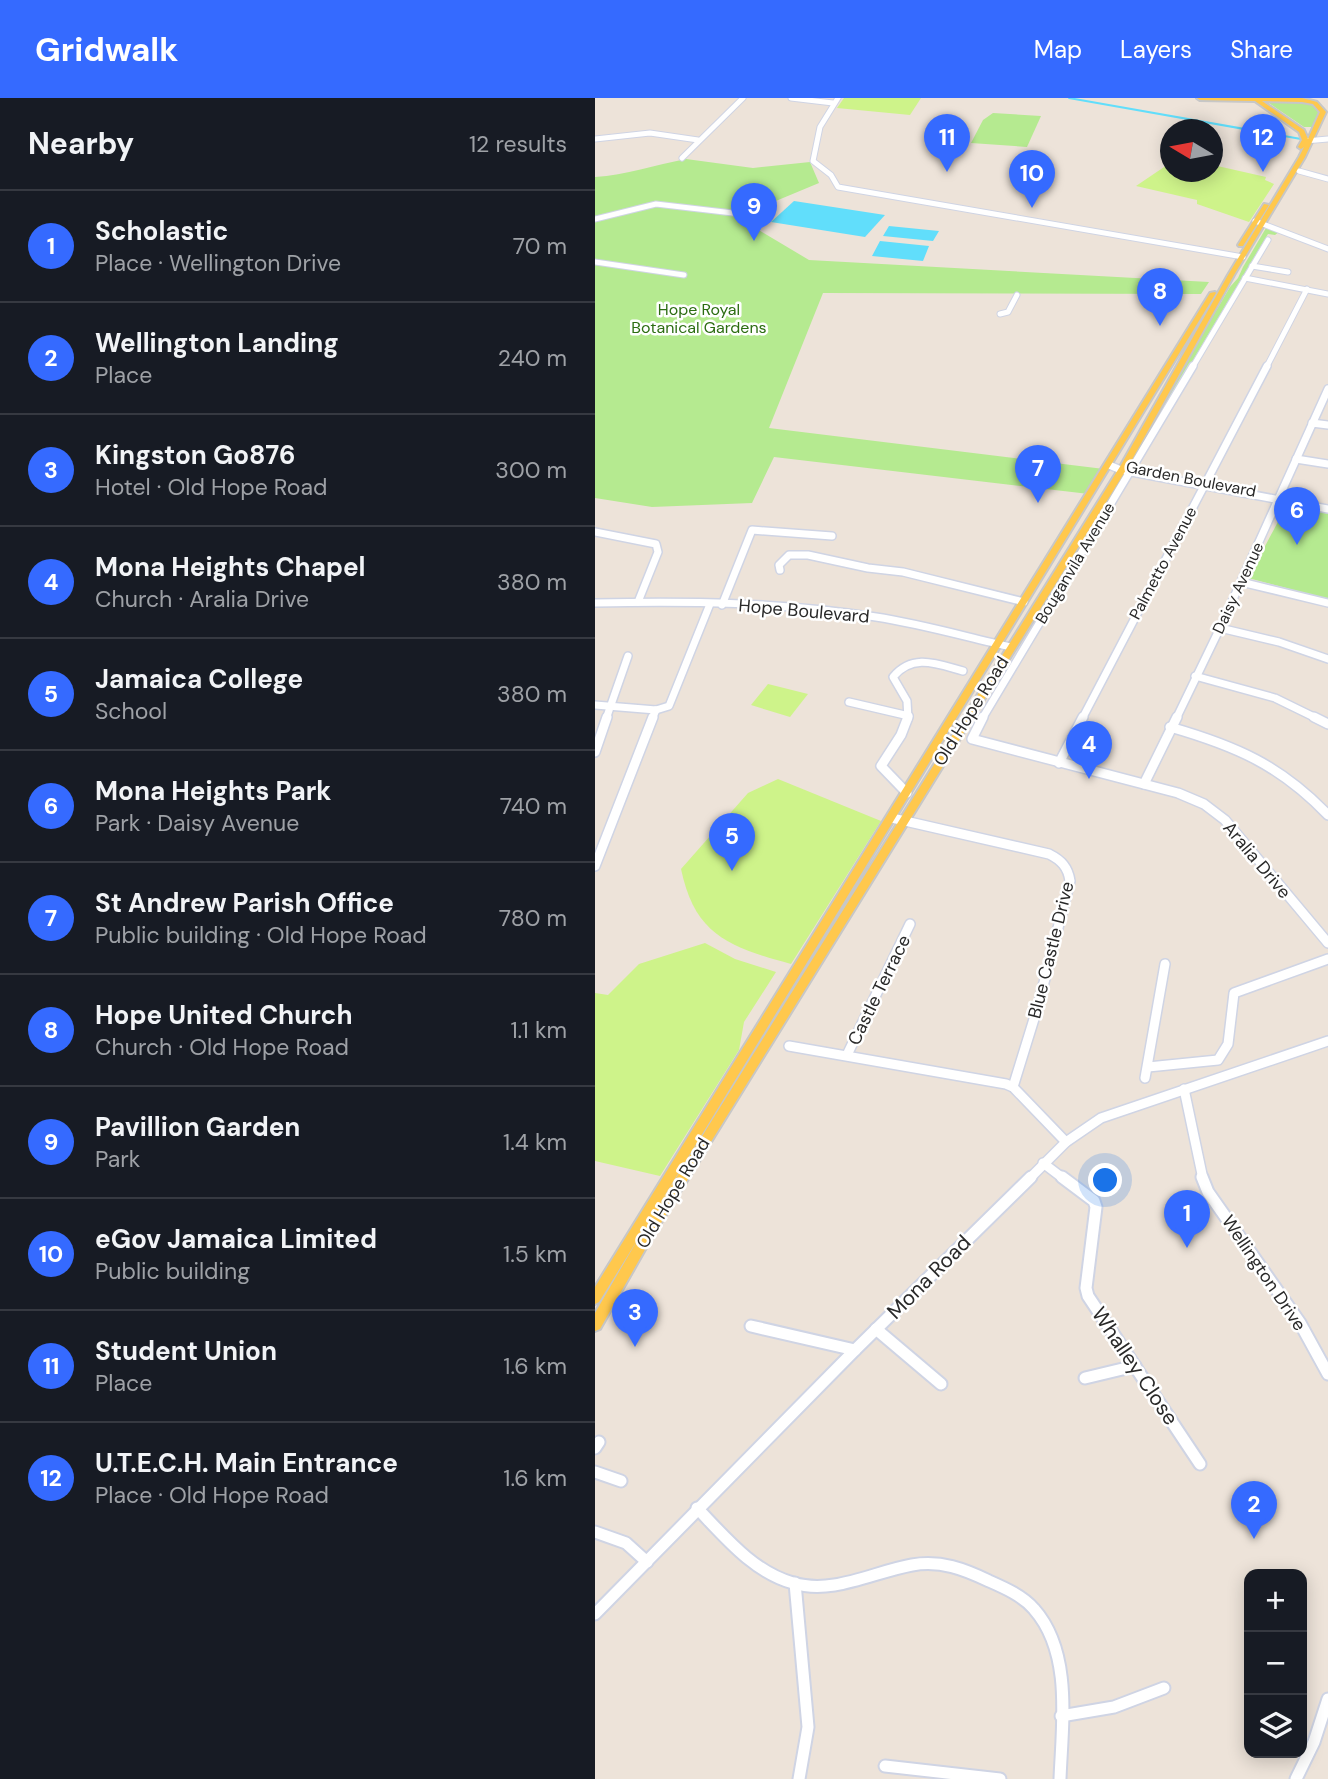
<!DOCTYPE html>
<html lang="en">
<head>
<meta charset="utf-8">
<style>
	body { margin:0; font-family:"DM Sans",sans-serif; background:#242831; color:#f1f3f6 }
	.controls { position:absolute; right:21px; bottom:21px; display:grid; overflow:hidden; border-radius:14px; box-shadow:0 4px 18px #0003 }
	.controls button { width:63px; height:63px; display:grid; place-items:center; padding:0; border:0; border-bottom:2px solid #363941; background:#171b24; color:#f1f3f6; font:35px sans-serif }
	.compass { position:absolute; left:565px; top:21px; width:63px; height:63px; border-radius:50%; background:#171b24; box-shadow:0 4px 18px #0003; rotate:280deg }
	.you { position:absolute; left:511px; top:1083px; width:24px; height:24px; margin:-18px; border:5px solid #fff; border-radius:50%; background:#1a73e8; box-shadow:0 0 0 10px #1a73e833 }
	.badge { display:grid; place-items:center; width:46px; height:46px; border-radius:50%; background:#356aff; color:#fff; font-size:23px; font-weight:700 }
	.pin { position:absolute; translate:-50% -58px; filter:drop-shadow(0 2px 4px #0008) }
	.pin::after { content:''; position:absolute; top:37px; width:24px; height:21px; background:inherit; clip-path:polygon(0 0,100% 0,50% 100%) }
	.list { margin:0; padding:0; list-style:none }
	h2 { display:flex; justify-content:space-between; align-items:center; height:91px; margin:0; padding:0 28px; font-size:30px }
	h2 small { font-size:23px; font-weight:400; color:#9ea1a6 }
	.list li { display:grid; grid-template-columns:46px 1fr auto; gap:21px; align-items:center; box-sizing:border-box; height:112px; padding:0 28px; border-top:2px solid #363941 }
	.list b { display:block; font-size:26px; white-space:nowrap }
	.list p { margin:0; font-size:23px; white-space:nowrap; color:#9ea1a6 }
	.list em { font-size:23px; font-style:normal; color:#9ea1a6 }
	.icon { flex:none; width:38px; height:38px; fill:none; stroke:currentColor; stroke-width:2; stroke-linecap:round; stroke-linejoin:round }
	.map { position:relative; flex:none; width:733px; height:1681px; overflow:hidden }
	header { display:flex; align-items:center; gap:42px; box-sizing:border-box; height:98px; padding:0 35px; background:#356aff; color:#fff }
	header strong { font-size:33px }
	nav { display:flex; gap:38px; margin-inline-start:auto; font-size:24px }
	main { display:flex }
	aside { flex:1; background:#171b24 }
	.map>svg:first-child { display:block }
</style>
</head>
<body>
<header>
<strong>Gridwalk</strong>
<nav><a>Map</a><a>Layers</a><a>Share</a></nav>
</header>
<main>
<aside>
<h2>Nearby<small>12 results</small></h2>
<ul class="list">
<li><span class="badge">1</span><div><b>Scholastic</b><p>Place · Wellington Drive</p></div><em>70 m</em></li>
<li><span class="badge">2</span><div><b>Wellington Landing</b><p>Place</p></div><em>240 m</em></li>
<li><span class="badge">3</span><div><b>Kingston Go876</b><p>Hotel · Old Hope Road</p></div><em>300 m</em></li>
<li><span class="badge">4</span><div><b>Mona Heights Chapel</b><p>Church · Aralia Drive</p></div><em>380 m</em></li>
<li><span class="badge">5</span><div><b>Jamaica College</b><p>School</p></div><em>380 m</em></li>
<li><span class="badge">6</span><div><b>Mona Heights Park</b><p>Park · Daisy Avenue</p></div><em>740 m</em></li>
<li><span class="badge">7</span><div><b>St Andrew Parish Office</b><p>Public building · Old Hope Road</p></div><em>780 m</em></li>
<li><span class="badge">8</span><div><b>Hope United Church</b><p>Church · Old Hope Road</p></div><em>1.1 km</em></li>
<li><span class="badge">9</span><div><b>Pavillion Garden</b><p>Park</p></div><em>1.4 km</em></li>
<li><span class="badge">10</span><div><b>eGov Jamaica Limited</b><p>Public building</p></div><em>1.5 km</em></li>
<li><span class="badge">11</span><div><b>Student Union</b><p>Place</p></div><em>1.6 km</em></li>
<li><span class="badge">12</span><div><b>U.T.E.C.H. Main Entrance</b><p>Place · Old Hope Road</p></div><em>1.6 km</em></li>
</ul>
</aside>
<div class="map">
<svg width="733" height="1681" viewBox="0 0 733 1681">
	<rect width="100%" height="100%" fill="#ede3d9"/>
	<g fill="#b5ea90">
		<path d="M671,3L710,4L724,10L725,17L718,29H709Z"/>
		<path d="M398,15L446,18L432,49L376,45L388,22Z"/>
		<path d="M91,61L158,70L215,64L224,85L142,119L214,162L614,184L606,196L228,195L174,330L509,371L494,396L179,359L157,405L57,409L0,400V79C31,77 60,67 91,61Z"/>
		<path d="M671,130L685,133L680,137L673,136L537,365L533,363L563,319L564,310L635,189L643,180L648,169Z"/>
		<path d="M692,407L733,414V501L653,480Z"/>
	</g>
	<g fill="#cef38a">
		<path d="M249,0H326L315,17L242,10Z"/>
		<path d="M575,65L576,74H618V67L671,79L670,82L679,86L654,124L602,106V102L541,88Z"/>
		<path d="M173,586L213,596L195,619L156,607Z"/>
		<path d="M183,681L286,723L196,866C135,849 100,838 86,771L153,695Z"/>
		<path d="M110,845L140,861L181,874L149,924L144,952L65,1078L0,1063V895L13,897L44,866Z"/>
	</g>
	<g fill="#61defb">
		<path d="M199,103L290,117L270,139L176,124Z"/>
		<path d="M294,128L344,133L338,143L288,138Z"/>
		<path d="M285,143L334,148L328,163L277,158Z"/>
	</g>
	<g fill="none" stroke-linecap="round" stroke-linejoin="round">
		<path stroke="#61defb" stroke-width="2" d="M474,0L706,41"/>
		<g stroke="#cfd4e4" stroke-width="7">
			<g id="minor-far3">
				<path d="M196,0L238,5"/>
				<path d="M243,0L225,29L218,63L236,77L243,89L648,159"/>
				<path d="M0,41L55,35L103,42"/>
				<path d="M710,43L733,41"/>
				<path d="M87,60L148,0"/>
				<path d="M704,73L733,81"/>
				<path d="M0,121L61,106L138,115"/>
				<path d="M660,123L733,151"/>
				<path d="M0,164L89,177"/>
				<path d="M657,168L693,174"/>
				<path d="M650,180L733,196"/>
				<path d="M405,216L413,214L422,197"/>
				<path d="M597,270L673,142"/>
				<path d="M671,270L712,191"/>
			</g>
		</g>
		<g stroke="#cfd4e4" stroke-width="10">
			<g id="minor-far2">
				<path d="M717,325L733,327"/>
				<path d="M701,361L733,366"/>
				<path d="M514,367L526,372L733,411"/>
				<path d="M0,434L61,446L63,454L43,504"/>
				<path d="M185,472L184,467L194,457H213L273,470L308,474L429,504"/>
				<path d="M646,484L733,505"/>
				<path d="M0,505C94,503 188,504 281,519C327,526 371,539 416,549"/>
				<path d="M127,507L157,432L237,438"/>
				<path d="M625,530L684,544L733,561"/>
				<path d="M600,578L680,600L723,621"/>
				<path d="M254,604L314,618"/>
				<path d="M0,607L61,612L74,608L115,506"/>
				<path d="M11,621L33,558"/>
				<path d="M57,621L61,612"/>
				<path d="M313,621L312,603L298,579C318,555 342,566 368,573"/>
				<path d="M387,621L598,268"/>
				<path d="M487,621L672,268"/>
				<path d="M581,621L625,530L733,291"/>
			</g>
		</g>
		<g stroke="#cfd4e4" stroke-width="12">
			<g id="minor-far1">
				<path d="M388,619L377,641L583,695L609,706L630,722L733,845"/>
				<path d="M719,619L733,626"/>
				<path d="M575,629C641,648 685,667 733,717"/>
				<path d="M0,654L12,619"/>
				<path d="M464,665L488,619"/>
				<path d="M549,686L582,619"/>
				<path d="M312,695L286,668L306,637L313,619"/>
				<path d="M297,720L454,756C466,762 473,769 475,783L443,908L418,989"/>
				<path d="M0,768L58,619"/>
				<path d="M194,948L411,986L418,989L471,1044"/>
				<path d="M252,957L315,826"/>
				<path d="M553,969L623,962L633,946L639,895L733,861"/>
				<path d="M550,980L570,866"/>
				<path d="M589,991L608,1081"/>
				<path d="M448,1065L469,1081"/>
				<path d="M434,1081L471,1044L506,1020L733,943"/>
			</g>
		</g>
		<g stroke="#cfd4e4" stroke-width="15">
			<g id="minor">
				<path d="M467,1079L499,1103L501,1109L491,1190L493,1198L605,1366"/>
				<path d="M607,1079L613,1094L705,1225L733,1276"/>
				<path d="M156,1228L260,1252"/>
				<path d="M281,1231L346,1286"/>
				<path d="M490,1280L540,1268"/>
				<path d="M0,1350L4,1344"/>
				<path d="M0,1374L26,1383"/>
				<path d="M102,1410C129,1438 158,1474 198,1485C238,1497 278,1474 317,1467C346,1462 369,1471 394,1483C410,1490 428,1498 439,1511C478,1555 467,1627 465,1681"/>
				<path d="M0,1434L31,1445L52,1464"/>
				<path d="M200,1485L213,1629L204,1681"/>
				<path d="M0,1516L260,1252L436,1079"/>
				<path d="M466,1618L519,1609L569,1590"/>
				<path d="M290,1668L405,1681"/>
				<path d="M701,1681L719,1644L733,1601"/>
			</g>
		</g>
		<g stroke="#c7c7c7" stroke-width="4">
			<g id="major">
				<path d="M602,0H707L722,4L731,14L710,59L639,177L534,367L56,1141L5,1231L0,1233V1215L46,1136L4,1204L0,1206V1189L615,195L620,194L621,195L51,1128L526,367L633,177L704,59L709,49L706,51L703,49L707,42L704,34L660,3L605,2ZM667,3L707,4L718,6L725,14L713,41L709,32Z"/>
				<path d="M669,106L674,107L648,148H644L643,147Z"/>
			</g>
		</g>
		<use href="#minor-far3" stroke="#fff" stroke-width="5"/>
		<use href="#minor-far2" stroke="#fff" stroke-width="7"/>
		<use href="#minor-far1" stroke="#fff" stroke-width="9"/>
		<use href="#minor" stroke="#fff" stroke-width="11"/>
		<use href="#major" fill="#ffc84d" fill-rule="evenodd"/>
	</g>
	<g text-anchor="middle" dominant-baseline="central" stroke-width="5" stroke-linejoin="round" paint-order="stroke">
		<g font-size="16" fill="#2c6d12" stroke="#fff">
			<text x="104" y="211">Hope Royal<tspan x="104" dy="18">Botanical Gardens</tspan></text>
		</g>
		<g font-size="16" fill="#292929" stroke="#fff">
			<text transform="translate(596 381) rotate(11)">Garden Boulevard</text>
			<text transform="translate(480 465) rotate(-59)">Bouganvila Avenue</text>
			<text transform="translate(568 465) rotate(-62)">Palmetto Avenue</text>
			<text transform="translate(643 490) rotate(-65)">Daisy Avenue</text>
		</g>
		<g font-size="18" fill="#292929" stroke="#fff">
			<text transform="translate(209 513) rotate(5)">Hope Boulevard</text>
			<text transform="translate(376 613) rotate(-58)">Old Hope Road</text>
			<text transform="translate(662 762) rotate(50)">Aralia Drive</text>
			<text transform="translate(456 852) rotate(-76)">Blue Castle Drive</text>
			<text transform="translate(284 892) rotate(-64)">Castle Terrace</text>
			<text transform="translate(78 1095) rotate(-59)">Old Hope Road</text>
			<text transform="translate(669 1175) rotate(56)">Wellington Drive</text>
		</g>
		<g font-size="21" fill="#292929" stroke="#fff">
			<text transform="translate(334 1179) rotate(-45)">Mona Road</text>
			<text transform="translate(540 1268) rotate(56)">Whalley Close</text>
		</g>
	</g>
</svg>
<div class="controls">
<button>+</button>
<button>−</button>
<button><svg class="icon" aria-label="layers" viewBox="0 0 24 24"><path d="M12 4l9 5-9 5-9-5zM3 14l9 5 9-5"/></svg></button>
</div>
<svg class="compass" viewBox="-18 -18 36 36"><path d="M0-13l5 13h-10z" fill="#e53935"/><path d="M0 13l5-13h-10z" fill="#9ea1a6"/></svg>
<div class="you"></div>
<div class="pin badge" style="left:592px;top:1150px">1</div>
<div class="pin badge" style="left:659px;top:1441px">2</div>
<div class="pin badge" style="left:40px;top:1249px">3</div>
<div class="pin badge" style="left:494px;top:681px">4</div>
<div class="pin badge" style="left:137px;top:773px">5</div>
<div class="pin badge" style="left:702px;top:447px">6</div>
<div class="pin badge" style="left:443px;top:405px">7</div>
<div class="pin badge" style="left:565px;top:228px">8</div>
<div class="pin badge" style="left:159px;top:143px">9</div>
<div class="pin badge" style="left:437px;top:110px">10</div>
<div class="pin badge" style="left:352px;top:74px">11</div>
<div class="pin badge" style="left:668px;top:74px">12</div>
</div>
</main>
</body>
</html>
